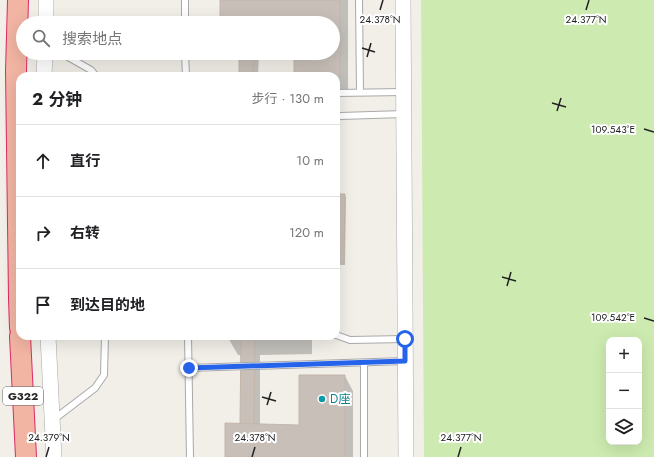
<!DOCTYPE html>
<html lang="zh">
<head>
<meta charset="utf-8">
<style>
	body { margin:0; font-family:Jost,"Noto Sans SC",sans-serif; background:#f6f6f6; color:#202124 }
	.controls { position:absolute; right:12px; bottom:12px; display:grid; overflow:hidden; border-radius:8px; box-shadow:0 4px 16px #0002 }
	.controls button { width:36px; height:36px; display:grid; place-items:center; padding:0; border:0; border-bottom:1px solid #e0e0e0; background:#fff; color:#202124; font:20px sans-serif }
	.stop { position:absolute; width:12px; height:12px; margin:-9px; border:3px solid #2563eb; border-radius:50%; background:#fff }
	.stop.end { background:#2563eb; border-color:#fff; box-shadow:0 1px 4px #0008 }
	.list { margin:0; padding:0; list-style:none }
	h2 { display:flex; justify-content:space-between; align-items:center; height:52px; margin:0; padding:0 16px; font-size:17px }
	h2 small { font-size:13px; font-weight:400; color:#757577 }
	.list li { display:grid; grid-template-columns:26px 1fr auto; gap:12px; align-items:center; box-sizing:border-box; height:72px; padding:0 16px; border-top:1px solid #e0e0e0 }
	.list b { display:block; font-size:15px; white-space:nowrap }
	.list em { font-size:13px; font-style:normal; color:#757577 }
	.icon { flex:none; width:22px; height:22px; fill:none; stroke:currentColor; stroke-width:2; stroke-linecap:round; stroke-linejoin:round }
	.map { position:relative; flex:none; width:654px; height:457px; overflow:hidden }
	.search { position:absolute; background:#fff; box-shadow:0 4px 16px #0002; left:16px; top:16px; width:324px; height:44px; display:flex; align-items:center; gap:10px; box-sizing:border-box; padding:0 14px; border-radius:22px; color:#757577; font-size:15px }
	.panel { position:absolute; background:#fff; box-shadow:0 4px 16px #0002; left:16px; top:72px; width:324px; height:268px; border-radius:12px }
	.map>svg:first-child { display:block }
</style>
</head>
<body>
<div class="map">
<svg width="654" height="457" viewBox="0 0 654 457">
	<rect width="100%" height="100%" fill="#f2efe9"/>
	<path fill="#cdebb0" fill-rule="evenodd" d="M421,0H654V457H424ZM609,340H639V442H609Z"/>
	<g fill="#0003">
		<path d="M221,0H348V92H336V76H295V53H333V23H221Z"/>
		<path d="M240,53H259L258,76H240Z"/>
		<path d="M336,195H344L346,197L345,265H336Z"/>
		<path d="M227,336H312V354L260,355V425L300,426L345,376L353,391V457H226L241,425L242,355H238Z"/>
	</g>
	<g fill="#c7bfb8" stroke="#c4b6ab">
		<path d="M220,0H340V78H336V76H294V53H333V23H220Z"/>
		<rect x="239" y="53" width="14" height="23"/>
		<path d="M336,194H345L344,263H336Z"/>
		<path d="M241,336H255L254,424H240Z"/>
		<path d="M299,375H345V457H225V423L299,425Z"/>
	</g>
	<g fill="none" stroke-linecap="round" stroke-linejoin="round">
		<g stroke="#a9a9a9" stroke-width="8">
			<g id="service">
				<path d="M185,0V23"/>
				<path d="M359,0L360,92"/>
				<path d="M61,53L91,70L96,76"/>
				<path d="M185,53L186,76"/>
				<path d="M336,93L404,92"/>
				<path d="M336,117L340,116L404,114"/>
				<path d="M336,335L350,340L405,339"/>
				<path d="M188,336L190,457"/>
				<path d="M189,368L405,361"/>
				<path d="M53,420L95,388L104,375L105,336"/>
				<path d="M364,457V363"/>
			</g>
		</g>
		<g stroke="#a9a9a9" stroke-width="16">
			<g id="tertiary">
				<path d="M403,0L406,457"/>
				<path d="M46,23V0"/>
				<path d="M44,76L45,53"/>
				<path d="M48,336L54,457"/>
			</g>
		</g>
		<g stroke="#dc2a67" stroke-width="22">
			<g id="trunk">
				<path d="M18,0L16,71L19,298L20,328"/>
				<path d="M20,336L26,457"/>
			</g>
		</g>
		<use href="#service" stroke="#fff" stroke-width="6"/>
		<use href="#tertiary" stroke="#fff" stroke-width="15"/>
		<use href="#trunk" stroke="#f2b4a3" stroke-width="20"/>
	</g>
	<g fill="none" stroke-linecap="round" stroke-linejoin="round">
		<path stroke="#2563eb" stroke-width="5" d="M189,368L405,361V339"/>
	</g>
	<path fill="none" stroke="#222" stroke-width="1.5" d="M380,10L383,0M586,10L589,0M362,48L375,52M367,57L371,43M552,103L566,107M557,111L561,98M644,129L654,132M502,277L516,281M507,286L511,272M644,318L654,321M262,397L276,401M267,405L271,392M46,457L49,447M252,457L255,447M458,457L461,447"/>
	<circle fill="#0f9aa8" stroke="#fff" stroke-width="1.5" cx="322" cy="399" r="4"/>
	<g text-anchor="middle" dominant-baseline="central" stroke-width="4" stroke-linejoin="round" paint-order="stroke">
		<rect fill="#fff" stroke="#646464" stroke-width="1" x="3" y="387" width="40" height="18" rx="3"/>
		<g font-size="11" font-weight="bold" fill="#222">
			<text x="23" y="396">G322</text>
		</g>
		<g font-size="12" fill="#0d838f" stroke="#fff" text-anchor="start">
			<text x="330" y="399">D座</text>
		</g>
	</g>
	<g font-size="10" text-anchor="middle" fill="#222" stroke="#fff" stroke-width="4" stroke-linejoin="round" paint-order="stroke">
		<text x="380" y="23">24.378°N</text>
		<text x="586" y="23">24.377°N</text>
		<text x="613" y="133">109.543°E</text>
		<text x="613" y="321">109.542°E</text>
		<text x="49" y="441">24.379°N</text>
		<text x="255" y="441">24.378°N</text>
		<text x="461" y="441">24.377°N</text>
	</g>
</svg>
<div class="controls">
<button>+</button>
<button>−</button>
<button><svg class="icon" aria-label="layers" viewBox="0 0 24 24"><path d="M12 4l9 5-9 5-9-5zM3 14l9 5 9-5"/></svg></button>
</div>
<div class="stop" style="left:405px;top:339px"></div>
<div class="stop end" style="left:189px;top:368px"></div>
<div class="search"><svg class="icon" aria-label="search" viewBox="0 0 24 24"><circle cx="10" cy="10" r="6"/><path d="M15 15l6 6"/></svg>搜索地点</div>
<section class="panel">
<h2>2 分钟<small>步行 · 130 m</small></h2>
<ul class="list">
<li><svg class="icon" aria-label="ahead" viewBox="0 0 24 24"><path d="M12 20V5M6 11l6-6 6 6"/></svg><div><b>直行</b></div><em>10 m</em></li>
<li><svg class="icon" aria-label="right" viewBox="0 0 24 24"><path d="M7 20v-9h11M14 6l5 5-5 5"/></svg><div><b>右转</b></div><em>120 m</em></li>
<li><svg class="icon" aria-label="arrive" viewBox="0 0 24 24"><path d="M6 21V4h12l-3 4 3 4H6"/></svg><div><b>到达目的地</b></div></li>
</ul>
</section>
</div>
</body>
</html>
